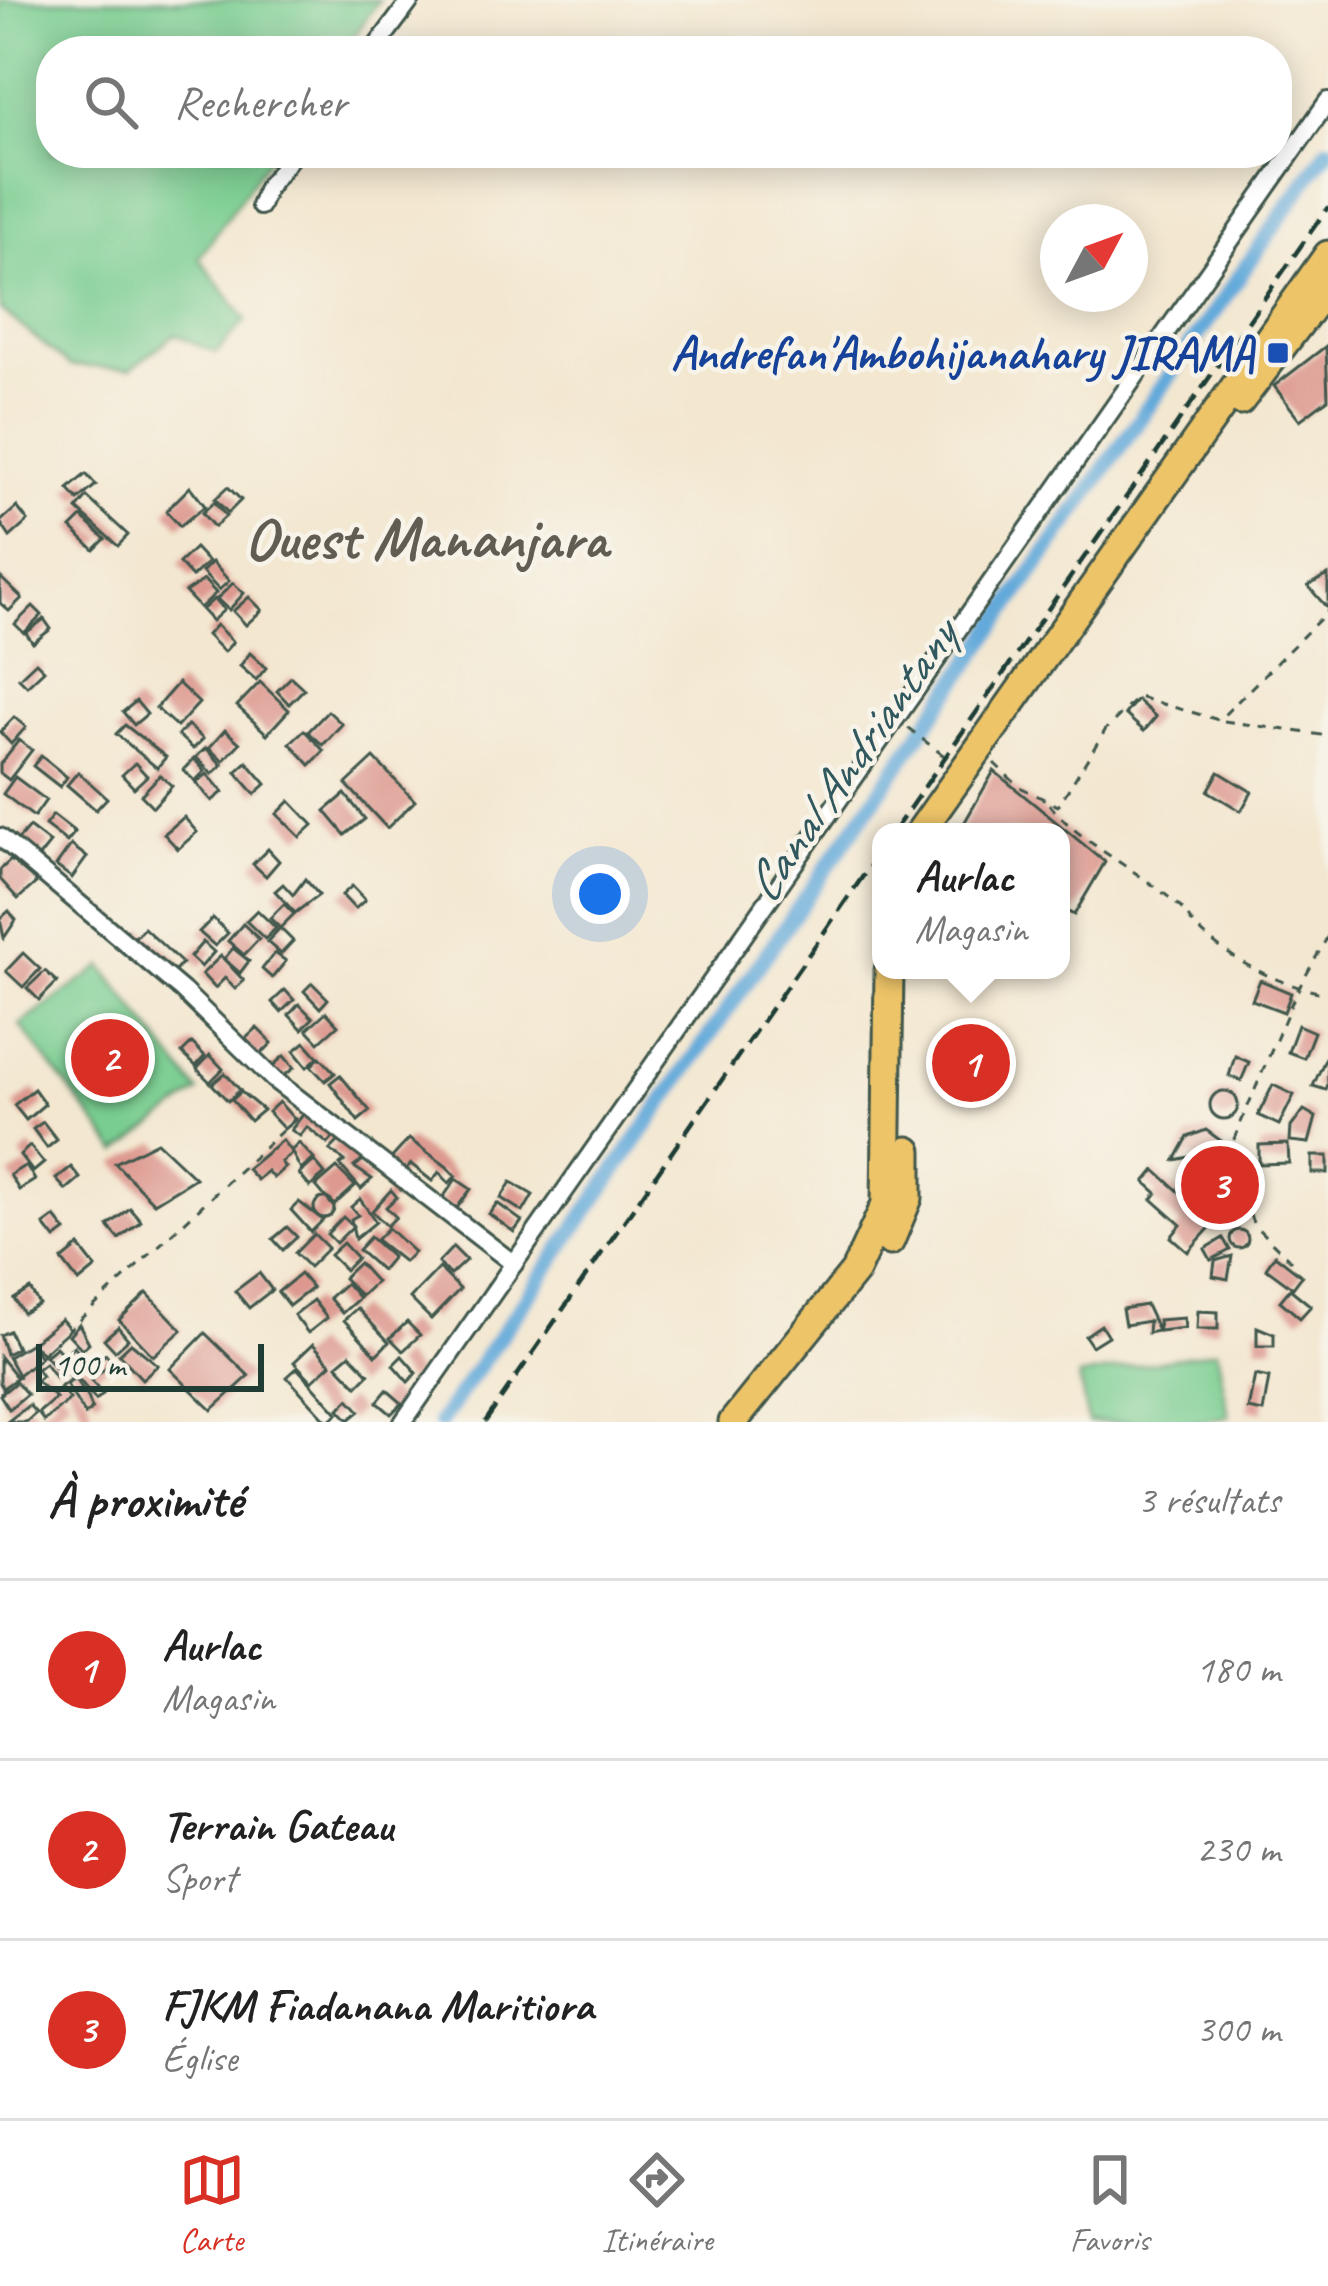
<!DOCTYPE html>
<html lang="fr">
<head>
<meta charset="utf-8">
<style>
	body { margin:0; font-family:Caveat,sans-serif; background:#f6f6f6; color:#222 }
	.compass { position:absolute; left:1040px; top:204px; width:108px; height:108px; border-radius:50%; background:#fff; box-shadow:0 6px 30px #0003; rotate:49deg }
	.scale { position:absolute; left:36px; bottom:30px; width:228px; box-sizing:border-box; padding-left:12px; border:6px solid #1f3d34; border-top:0; font-size:33px; line-height:42px; white-space:nowrap; color:#1f3d34; -webkit-text-stroke:9px #f7f3e8; paint-order:stroke }
	.you { position:absolute; left:600px; top:894px; width:42px; height:42px; margin:-30px; border:9px solid #fff; border-radius:50%; background:#1a73e8; box-shadow:0 0 0 18px #1a73e833 }
	.badge { display:grid; place-items:center; width:78px; height:78px; border-radius:50%; background:#d93025; color:#fff; font-size:39px; font-weight:700 }
	.pin { position:absolute; translate:-50% -50%; border:6px solid #fff; box-shadow:0 3px 12px #0006 }
	.popup { position:absolute; left:872px; top:823px; width:198px; height:156px; box-sizing:border-box; display:grid; place-content:center; border-radius:24px; background:#fff; filter:drop-shadow(0 3px 9px #0005); font-size:39px; white-space:nowrap; color:#767676 }
	.popup b { font-size:45px; color:#222 }
	.popup::after { content:''; position:absolute; left:50%; top:100%; margin-left:-24px; border:24px solid transparent; border-top-color:#fff }
	.list { margin:0; padding:0; list-style:none }
	h2 { display:flex; justify-content:space-between; align-items:center; height:156px; margin:0; padding:0 48px; font-size:51px }
	h2 small { font-size:39px; font-weight:400; color:#767676 }
	.list li { display:grid; grid-template-columns:78px 1fr auto; gap:36px; align-items:center; box-sizing:border-box; height:180px; padding:0 48px; border-top:3px solid #e0e0e0 }
	.list b { display:block; font-size:45px; white-space:nowrap }
	.list p { margin:0; font-size:39px; white-space:nowrap; color:#767676 }
	.list em { font-size:39px; font-style:normal; color:#767676 }
	.icon { flex:none; width:66px; height:66px; fill:none; stroke:currentColor; stroke-width:2; stroke-linecap:round; stroke-linejoin:round }
	.map { position:relative; flex:none; width:1328px; height:1422px; overflow:hidden }
	.search { position:absolute; background:#fff; box-shadow:0 6px 30px #0003; left:36px; right:36px; top:36px; height:132px; display:flex; align-items:center; gap:30px; box-sizing:border-box; padding:0 42px; border-radius:48px; color:#767676; font-size:45px }
	.sheet { height:696px; background:#fff }
	nav { display:flex; justify-content:space-around; align-items:center; box-sizing:border-box; height:168px; border-top:3px solid #e0e0e0; background:#fff; font-size:33px; color:#767676 }
	nav a { display:grid; justify-items:center; gap:6px }
	nav .on { color:#d93025 }
	.map>svg:first-child { display:block }
</style>
</head>
<body>
<div class="map">
<svg width="1328" height="1422" viewBox="0 0 1328 1422">
	<rect width="100%" height="100%" fill="#f7f3e8"/>
	<filter id="ink" filterUnits="userSpaceOnUse"><feTurbulence type="fractalNoise" baseFrequency=".00833" numOctaves="2"/><feDisplacementMap in="SourceGraphic" scale="24" xChannelSelector="R" yChannelSelector="G"/><feConvolveMatrix kernelMatrix="1 2 1 2 8 2 1 2 1" color-interpolation-filters="sRGB"/></filter>
	<filter id="wash" filterUnits="userSpaceOnUse"><feTurbulence type="fractalNoise" baseFrequency=".004" numOctaves="4" result="noise"/><feDisplacementMap in="SourceGraphic" scale="48" xChannelSelector="R" yChannelSelector="G"/><feGaussianBlur stdDeviation="2.7" result="paint"/><feColorMatrix in="noise" values="0 0 0 0 0 0 0 0 0 0 0 0 0 0 0 0 0 1.4 0 .05"/><feComposite in="paint" operator="in"/></filter>
	<g filter="url(#wash)">
		<rect width="100%" height="100%" fill="#f3e7d0"/>
		<g fill="#79cd91" stroke="#4c8562" stroke-width="3">
			<path d="M0,0H379L344,51H51V153H272L199,258L246,320L216,353L175,334L131,369L70,366L0,309Z"/>
			<path d="M102,966L199,1092L118,1152L20,1025Z"/>
			<path d="M1217,1350L1229,1416L1198,1422H1088L1079,1377Z"/>
		</g>
		<g fill="none" stroke-linecap="round" stroke-linejoin="round">
			<path stroke="#63aada" stroke-width="4.5" d="M689,1065L1328,155"/>
			<path stroke="#63aada" stroke-width="16" d="M440,1422L1328,149"/>
		</g>
		<g id="blocks">
			<g fill="#dd9990">
				<path d="M1326,346L1328,399L1300,420L1274,386Z"/>
				<path d="M86,474L96,485L78,500L68,489Z"/>
				<path d="M190,487L205,506L180,526L166,511Z"/>
				<path d="M228,487L241,500L228,513L215,499Z"/>
				<path d="M87,497L128,535L118,546L77,509Z"/>
				<path d="M214,502L226,516L214,527L202,513Z"/>
				<path d="M17,507L28,521L10,537L0,522Z"/>
				<path d="M82,517L105,539L94,550L71,528Z"/>
				<path d="M195,548L208,562L192,577L179,563Z"/>
				<path d="M212,562L229,581L219,590L202,572Z"/>
				<path d="M1328,575V609L1308,586Z"/>
				<path d="M0,577L22,598L9,611L0,603Z"/>
				<path d="M204,580L216,593L200,608L185,592Z"/>
				<path d="M233,583L244,593L229,610L217,599Z"/>
				<path d="M249,597L262,610L246,625L233,611Z"/>
				<path d="M214,599L224,610L212,621L202,610Z"/>
				<path d="M33,606L42,615L24,633L15,624Z"/>
				<path d="M44,619L51,629L33,643L26,633Z"/>
				<path d="M216,625L233,642L224,652L207,635Z"/>
				<path d="M250,653L266,668L256,680L240,666Z"/>
				<path d="M36,662L44,670L27,686L19,678Z"/>
				<path d="M291,677L304,689L289,704L277,691Z"/>
				<path d="M260,682L289,710L267,734L237,706Z"/>
				<path d="M178,683L199,703L177,727L156,708Z"/>
				<path d="M1137,700L1156,717L1144,731L1125,714Z"/>
				<path d="M136,701L147,714L134,725L123,712Z"/>
				<path d="M328,711L342,724L323,745L308,732Z"/>
				<path d="M14,717L26,727L11,744L0,732Z"/>
				<path d="M125,725L166,757L157,768L116,734Z"/>
				<path d="M188,725L203,739L193,749L178,735Z"/>
				<path d="M225,730L240,743L223,761L209,748Z"/>
				<path d="M304,730L324,751L310,765L290,743Z"/>
				<path d="M19,740L32,750L9,780L0,773V764Z"/>
				<path d="M206,748L222,765L212,774L196,757Z"/>
				<path d="M41,756L67,777L60,787L33,766Z"/>
				<path d="M374,758L415,801L387,828L346,784Z"/>
				<path d="M194,759L205,771L195,781L183,770Z"/>
				<path d="M247,762L266,784L255,794L236,772Z"/>
				<path d="M135,763L147,776L134,788L122,775Z"/>
				<path d="M994,771L1105,862L1074,915L1061,908V832H959Z"/>
				<path d="M78,772L107,798L96,810L67,785Z"/>
				<path d="M1219,772L1252,792L1241,811L1208,791Z"/>
				<path d="M207,774L223,792L212,801L196,783Z"/>
				<path d="M160,775L172,786L153,807L141,795Z"/>
				<path d="M15,777L46,800L34,817L3,794Z"/>
				<path d="M345,794L365,819L345,835L325,811Z"/>
				<path d="M290,801L313,825L300,837L277,814Z"/>
				<path d="M53,815L75,832L67,842L45,825Z"/>
				<path d="M184,817L197,832L178,849L164,834Z"/>
				<path d="M29,827L50,843L35,862L16,842Z"/>
				<path d="M71,845L87,857L72,878L56,866Z"/>
				<path d="M268,849L279,861L266,876L253,864Z"/>
				<path d="M11,860L37,882L18,899L0,879V870Z"/>
				<path d="M305,879L319,895L295,913L275,891L283,884L293,895Z"/>
				<path d="M352,886L365,900L355,909L342,895Z"/>
				<path d="M284,904L294,914L280,928L270,918Z"/>
				<path d="M257,910L276,928L265,939L246,921Z"/>
				<path d="M9,911L16,920L4,938L0,919Z"/>
				<path d="M213,918L228,933L215,946L199,932Z"/>
				<path d="M243,924L259,939L244,955L228,941Z"/>
				<path d="M144,928L182,963L170,977L131,941Z"/>
				<path d="M280,928L293,941L281,954L267,942Z"/>
				<path d="M203,942L214,952L201,967L190,957Z"/>
				<path d="M233,948L249,961L240,973L224,959Z"/>
				<path d="M23,953L40,969L23,987L6,971Z"/>
				<path d="M275,953L286,961L272,978L262,969Z"/>
				<path d="M221,956L244,981L235,989L225,978L215,988L202,974Z"/>
				<path d="M45,971L57,982L39,1000L27,988Z"/>
				<path d="M1260,980L1291,993L1284,1012L1252,1000Z"/>
				<path d="M312,983L328,999L320,1008L304,991Z"/>
				<path d="M285,990L294,1000L281,1012L272,1002Z"/>
				<path d="M299,1004L313,1018L302,1029L289,1015Z"/>
				<path d="M326,1012L338,1025L319,1042L307,1029Z"/>
				<path d="M1298,1025L1314,1032L1304,1058L1288,1052Z"/>
				<path d="M257,1028L272,1043L257,1058L242,1042Z"/>
				<path d="M305,1042L318,1057L307,1067L294,1051Z"/>
				<path d="M192,1043L205,1056L196,1066L182,1053Z"/>
				<path d="M210,1055L223,1069L210,1082L197,1069Z"/>
				<path d="M1327,1055L1328,1084L1326,1090L1313,1086Z"/>
				<path d="M284,1056L294,1068L280,1079L270,1068Z"/>
				<path d="M1235,1056L1249,1062L1241,1081L1229,1076Z"/>
				<path d="M320,1057L335,1073L325,1081L311,1066Z"/>
				<path d="M225,1073L240,1090L228,1101L212,1084Z"/>
				<path d="M340,1075L370,1111L358,1121L330,1083Z"/>
				<path d="M1273,1085L1294,1095L1279,1125L1258,1115Z"/>
				<path d="M34,1089L45,1104L26,1120L14,1105Z"/>
				<circle cx="1224" cy="1105" r="14"/>
				<path d="M241,1092L263,1110L250,1121L232,1100Z"/>
				<path d="M279,1102L295,1120L284,1129L268,1112Z"/>
				<path d="M1304,1110L1316,1117L1309,1143L1290,1141L1291,1127Z"/>
				<path d="M305,1112L334,1137L328,1144L307,1127L300,1136L291,1130Z"/>
				<path d="M43,1122L57,1140L47,1148L33,1129Z"/>
				<path d="M1206,1130L1224,1143L1220,1154L1235,1187L1231,1193L1214,1192L1194,1156L1175,1160L1188,1137Z"/>
				<path d="M342,1138L363,1160L354,1167L372,1179L361,1189L340,1165L345,1161L330,1150Z"/>
				<path d="M409,1139L446,1166L456,1176L449,1183L439,1172L432,1181L411,1164L400,1176L386,1164Z"/>
				<path d="M282,1140L292,1153L281,1162L285,1167L273,1178L267,1171L257,1180L247,1169Z"/>
				<path d="M157,1142L195,1178L154,1203L115,1163Z"/>
				<path d="M299,1143L314,1159L301,1170L291,1151Z"/>
				<path d="M1288,1144L1289,1163L1259,1164V1145Z"/>
				<path d="M30,1146L44,1163L33,1172L20,1155Z"/>
				<rect x="1312" y="1156" width="16" height="17"/>
				<path d="M314,1161L325,1174L310,1187L299,1174Z"/>
				<path d="M26,1165L35,1180L19,1190L10,1175Z"/>
				<path d="M71,1167L80,1178L66,1190L56,1179Z"/>
				<path d="M337,1168L355,1186L333,1206L316,1186Z"/>
				<path d="M1155,1170L1214,1223L1188,1252L1171,1237L1181,1225L1152,1199L1157,1193L1145,1182Z"/>
				<path d="M456,1179L471,1189L454,1212L440,1202Z"/>
				<path d="M511,1182L533,1195L523,1212L501,1198Z"/>
				<path d="M391,1190L397,1197L386,1207L396,1217L387,1226L372,1211Z"/>
				<circle cx="324" cy="1208" r="10"/>
				<path d="M360,1199L376,1222L355,1239L351,1219L358,1215L351,1207Z"/>
				<path d="M299,1202L323,1220L311,1232L291,1210Z"/>
				<path d="M497,1203L522,1221L514,1232L489,1214Z"/>
				<path d="M130,1208L141,1221L119,1239L108,1226Z"/>
				<path d="M55,1217L66,1231L55,1239L44,1225Z"/>
				<path d="M343,1217L353,1226L336,1243L327,1234Z"/>
				<path d="M287,1227L297,1237L283,1250L273,1239Z"/>
				<path d="M388,1228L414,1252L404,1262L376,1240Z"/>
				<circle cx="1239" cy="1239" r="9"/>
				<path d="M314,1234L328,1248L309,1267L295,1253Z"/>
				<path d="M370,1237L392,1257L381,1270L358,1250Z"/>
				<path d="M1223,1238L1230,1250L1211,1260L1205,1249Z"/>
				<path d="M343,1243L357,1258L345,1270L330,1255Z"/>
				<path d="M79,1246L96,1268L79,1282L62,1260Z"/>
				<path d="M453,1247L466,1260L450,1275L438,1263Z"/>
				<path d="M1275,1255L1302,1276L1293,1288L1266,1268Z"/>
				<path d="M1232,1256L1228,1279L1213,1276L1215,1261Z"/>
				<path d="M359,1263L376,1282L361,1296L343,1278Z"/>
				<path d="M439,1268L460,1289L431,1319L410,1298Z"/>
				<path d="M259,1273L272,1290L249,1308L235,1291Z"/>
				<path d="M300,1274L312,1288L289,1306L278,1292Z"/>
				<path d="M346,1283L359,1298L342,1313L329,1298Z"/>
				<path d="M30,1289L39,1304L23,1313L14,1299Z"/>
				<path d="M1290,1289L1311,1306L1300,1318L1280,1301Z"/>
				<path d="M147,1293L182,1330L153,1356L119,1320Z"/>
				<path d="M313,1300L327,1318L308,1333L294,1315Z"/>
				<path d="M1146,1305L1158,1331L1148,1333L1149,1321L1125,1325L1122,1309Z"/>
				<path d="M357,1308L389,1342L376,1355L344,1320Z"/>
				<path d="M1198,1311L1218,1312V1329H1197Z"/>
				<path d="M1184,1318L1185,1328L1159,1331L1158,1320Z"/>
				<path d="M61,1319L70,1329L42,1354L32,1343Z"/>
				<path d="M407,1322L420,1335L403,1351L390,1338Z"/>
				<path d="M79,1324L89,1343L82,1349L69,1335Z"/>
				<path d="M1101,1325L1108,1336L1092,1346L1085,1336Z"/>
				<path d="M118,1327L128,1339L115,1351L104,1339Z"/>
				<path d="M1257,1327L1274,1334V1346H1257Z"/>
				<path d="M9,1331L17,1348L6,1354L0,1335Z"/>
				<path d="M205,1333L249,1376L212,1410L170,1369Z"/>
				<path d="M31,1343L40,1358L18,1375L8,1357Z"/>
				<path d="M131,1343L158,1365L142,1379L119,1354Z"/>
				<path d="M313,1344L331,1364L312,1381L294,1362Z"/>
				<path d="M74,1346L90,1367L106,1354L112,1362L91,1380L103,1394L96,1400L70,1369L75,1364L65,1353Z"/>
				<path d="M56,1347L68,1360L57,1369L45,1356Z"/>
				<path d="M350,1354L369,1374L357,1386L337,1365Z"/>
				<path d="M402,1356L417,1373L408,1382L393,1365Z"/>
				<path d="M0,1357L17,1378L3,1388L0,1383Z"/>
				<path d="M45,1363L55,1377L66,1370L72,1379L60,1387L70,1399L44,1421L38,1413L56,1398L36,1381L42,1376L37,1369Z"/>
				<path d="M297,1368L338,1413L328,1422L287,1377Z"/>
				<path d="M1255,1375L1269,1378L1263,1412L1248,1409Z"/>
				<path d="M74,1378L88,1397L92,1409L85,1415L67,1385Z"/>
				<path d="M16,1382L27,1394L9,1409L0,1395Z"/>
				<path d="M387,1390L402,1403L391,1414L377,1402Z"/>
				<path d="M349,1399L360,1411L349,1420L339,1409Z"/>
				<path d="M29,1405L36,1413L26,1422H7Z"/>
			</g>
		</g>
	</g>
	<g filter="url(#ink)">
		<use href="#blocks" fill-opacity="0" stroke="#3f564b" stroke-width="3"/>
		<g fill="none" stroke-linecap="round" stroke-linejoin="round">
			<g stroke="#3f564b" stroke-width="22">
				<g id="street">
					<path d="M373,51L411,0"/>
					<path d="M260,206L267,188L294,153"/>
					<path d="M0,837L183,991L273,1079L514,1264"/>
					<path d="M403,1422L1328,101"/>
				</g>
			</g>
			<g stroke="#3f564b" stroke-width="33">
				<g id="primary">
					<path d="M1240,401L1328,286"/>
					<path d="M920,832L1328,255"/>
					<path d="M890,1241L908,1198V1151"/>
					<path d="M733,1422L855,1271L886,1204L889,970"/>
				</g>
			</g>
			<g stroke="#3f564b" stroke-width="3" stroke-dasharray="9 9" stroke-linecap="butt">
				<path d="M1224,721L1328,736"/>
				<path d="M908,728L947,758"/>
				<path d="M994,763L1018,786L1058,806L1106,729L1138,697L1219,720L1328,611"/>
				<path d="M1049,804C1085,848 1139,869 1180,907C1187,913 1190,922 1197,928C1232,962 1281,986 1328,994"/>
				<path d="M1291,1261L1254,1225L1226,1158L1295,995L1328,936"/>
				<path d="M0,1394L298,1116"/>
			</g>
			<use href="#street" stroke="#fff" stroke-width="16"/>
			<use href="#primary" stroke="#eec469" stroke-width="27"/>
			<g stroke="#1f3d34" stroke-width="4.5" stroke-dasharray="18 9" stroke-linecap="butt">
				<path d="M893,832L1328,207"/>
				<path d="M485,1422L881,850"/>
			</g>
		</g>
	</g>
	<rect fill="#1a4fb4" stroke="#f7f3e8" stroke-width="4.5" x="1266" y="341" width="24" height="24" rx="6"/>
	<g text-anchor="middle" dominant-baseline="central" stroke-width="9" stroke-linejoin="round" paint-order="stroke">
		<g font-size="48" font-weight="bold" fill="#164399" stroke="#f7f3e8" text-anchor="end">
			<text x="1254" y="353">Andrefan'Ambohijanahary JIRAMA</text>
		</g>
		<g font-size="51" font-style="italic" fill="#30585e" stroke="#f7f3e8">
			<text transform="translate(850 761) rotate(-55)">Canal Andriantany</text>
		</g>
		<g font-size="60" font-weight="bold" fill="#625d54" stroke="#f7f3e8">
			<text x="426" y="538">Ouest Mananjara</text>
		</g>
	</g>
</svg>
<svg class="compass" viewBox="-18 -18 36 36"><path d="M0-13l5 13h-10z" fill="#e53935"/><path d="M0 13l5-13h-10z" fill="#767676"/></svg>
<div class="scale">100 m</div>
<div class="you"></div>
<div class="pin badge" style="left:971px;top:1063px">1</div>
<div class="popup"><b>Aurlac</b>Magasin</div>
<div class="pin badge" style="left:110px;top:1058px">2</div>
<div class="pin badge" style="left:1220px;top:1185px">3</div>
<div class="search"><svg class="icon" aria-label="search" viewBox="0 0 24 24"><circle cx="10" cy="10" r="6"/><path d="M15 15l6 6"/></svg>Rechercher</div>
</div>
<section class="sheet">
<h2>À proximité<small>3 résultats</small></h2>
<ul class="list">
<li><span class="badge">1</span><div><b>Aurlac</b><p>Magasin</p></div><em>180 m</em></li>
<li><span class="badge">2</span><div><b>Terrain Gateau</b><p>Sport</p></div><em>230 m</em></li>
<li><span class="badge">3</span><div><b>FJKM Fiadanana Maritiora</b><p>Église</p></div><em>300 m</em></li>
</ul>
</section>
<nav>
<a class="on"><svg class="icon" aria-label="map" viewBox="0 0 24 24"><path d="M3 6l6-2 6 2 6-2v14l-6 2-6-2-6 2zM9 4v14M15 6v14"/></svg>Carte</a>
<a><svg class="icon" aria-label="directions" viewBox="0 0 24 24"><path d="M12 3l9 9-9 9-9-9zM9 14v-3h6M13 9l2 2-2 2"/></svg>Itinéraire</a>
<a><svg class="icon" aria-label="saved" viewBox="0 0 24 24"><path d="M7 4h10v16l-5-4-5 4z"/></svg>Favoris</a>
</nav>
</body>
</html>
